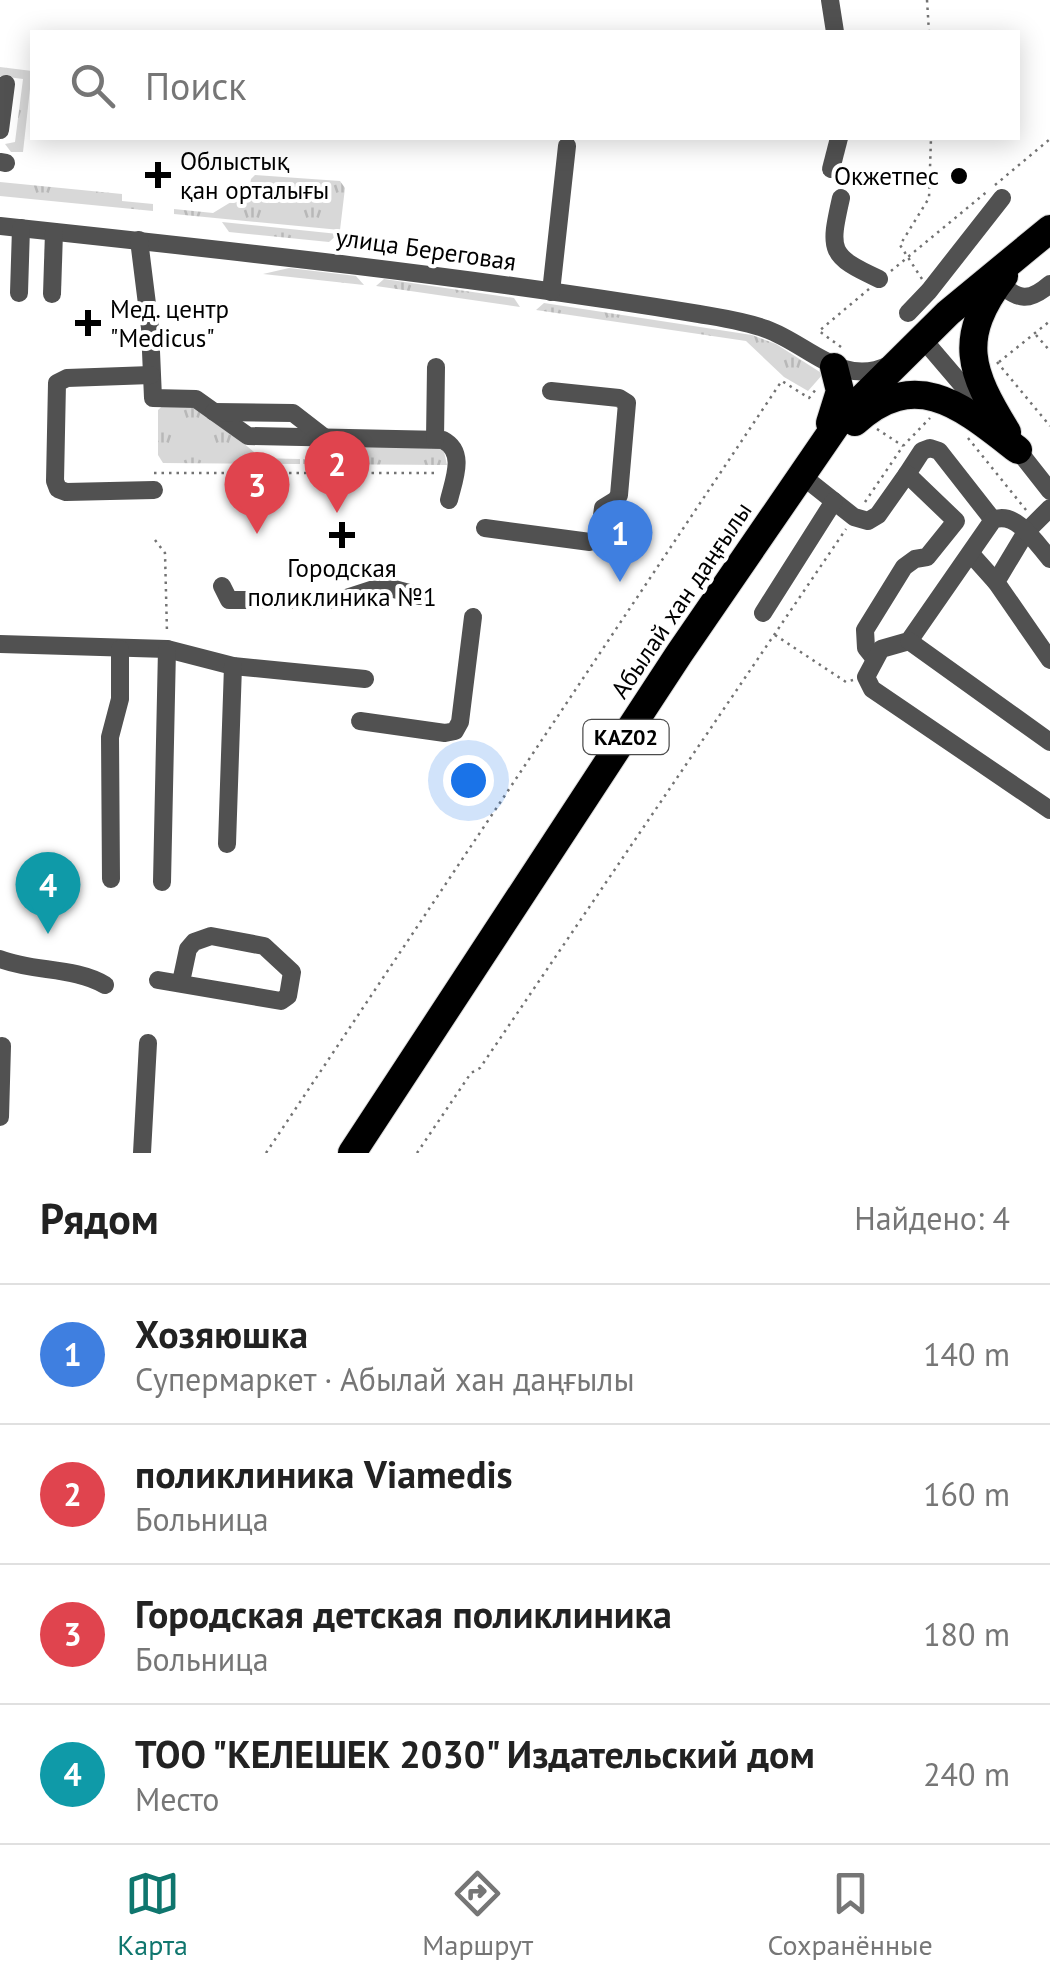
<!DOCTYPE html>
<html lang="ru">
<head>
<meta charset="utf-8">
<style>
	body { margin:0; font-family:"PT Sans",sans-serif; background:#f6f6f6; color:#222 }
	.you { position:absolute; left:468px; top:780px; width:35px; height:35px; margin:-25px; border:8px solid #fff; border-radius:50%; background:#1a73e8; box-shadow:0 0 0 15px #1a73e833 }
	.badge { display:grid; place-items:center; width:65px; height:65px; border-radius:50%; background:#0f766e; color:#fff; font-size:32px; font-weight:700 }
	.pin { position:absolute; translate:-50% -82px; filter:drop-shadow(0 2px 5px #0008) }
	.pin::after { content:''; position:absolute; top:52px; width:35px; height:30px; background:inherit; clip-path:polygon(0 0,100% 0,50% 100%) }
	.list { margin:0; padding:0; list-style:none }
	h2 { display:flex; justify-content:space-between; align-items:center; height:130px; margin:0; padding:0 40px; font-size:42px }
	h2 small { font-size:32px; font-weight:400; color:#767676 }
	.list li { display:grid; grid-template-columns:65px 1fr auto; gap:30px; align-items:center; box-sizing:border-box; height:140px; padding:0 40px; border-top:2px solid #e0e0e0 }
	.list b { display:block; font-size:38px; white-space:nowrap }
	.list p { margin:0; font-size:32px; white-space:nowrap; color:#767676 }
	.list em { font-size:32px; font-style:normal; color:#767676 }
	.icon { flex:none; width:55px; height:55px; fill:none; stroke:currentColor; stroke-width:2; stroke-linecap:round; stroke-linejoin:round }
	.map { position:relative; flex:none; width:1050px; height:1153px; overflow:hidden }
	.search { position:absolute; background:#fff; box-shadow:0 5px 25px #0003; left:30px; right:30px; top:30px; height:110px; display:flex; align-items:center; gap:25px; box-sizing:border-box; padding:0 35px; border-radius:0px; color:#767676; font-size:38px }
	.sheet { height:690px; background:#fff }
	nav { display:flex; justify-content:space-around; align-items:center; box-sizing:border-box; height:140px; border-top:2px solid #e0e0e0; background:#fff; font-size:28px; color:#767676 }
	nav a { display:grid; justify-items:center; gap:5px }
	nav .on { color:#0f766e }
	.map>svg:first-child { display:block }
</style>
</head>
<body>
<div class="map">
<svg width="1050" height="1153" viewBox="0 0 1050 1153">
	<defs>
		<pattern id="grass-tufts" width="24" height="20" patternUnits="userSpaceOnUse" patternTransform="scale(2.5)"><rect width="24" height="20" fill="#d8d8d8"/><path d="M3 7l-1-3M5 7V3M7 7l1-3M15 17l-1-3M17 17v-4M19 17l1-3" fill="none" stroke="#b8b8b8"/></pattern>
	</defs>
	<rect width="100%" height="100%" fill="#fff"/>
	<g fill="url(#grass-tufts)">
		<path d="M0,67L32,71L23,152H11L5,144L15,142L23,79L0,76Z"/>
		<path d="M255,175L340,181L345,188L340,230L174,214V209L213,213L249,191L251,179Z"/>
		<path d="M0,182L122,194V201L153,204V211L0,196Z"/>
		<path d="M222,222L338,234L329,242L229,232Z"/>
		<path d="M289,268L356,276L364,285L263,274Z"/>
		<path d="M384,279L514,298L520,307L376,286Z"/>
		<path d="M544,303L752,335L776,344L823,374L808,391L784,377L746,341L536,310Z"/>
		<path d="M168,401H193L254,452V458L300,459V464L163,463L158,455V410Z"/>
		<path d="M357,443L443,447L447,465L303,464V459H345Z"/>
	</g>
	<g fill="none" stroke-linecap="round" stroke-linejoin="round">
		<g stroke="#dbdbdb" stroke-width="30">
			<g id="highway">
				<path d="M1004,276C956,338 970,372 1007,432"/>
				<path d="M855,422C917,365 965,409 1018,450"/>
				<path d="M830,423L840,391L834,367"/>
				<path d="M352,1153L679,654L839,421L948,313L1050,229"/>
			</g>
		</g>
		<g stroke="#737373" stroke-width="2.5" stroke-dasharray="2.5 5" stroke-linecap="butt">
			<path d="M927,0L929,32"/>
			<path d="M995,185L1050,139"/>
			<path d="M891,271L989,190"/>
			<path d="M922,279L900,245L929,198L931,138"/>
			<path d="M1036,335L1050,351"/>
			<path d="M841,347L819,331L869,289"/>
			<path d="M997,362L1050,426"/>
			<path d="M999,362L1050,321"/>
			<path d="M877,429L903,446"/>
			<path d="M968,438L1026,510"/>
			<path d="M154,473H439"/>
			<path d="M865,502L903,446L930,418"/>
			<path d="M155,540L165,553L167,633"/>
			<path d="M775,635L846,682L853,680"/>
			<path d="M266,1153L779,385L782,381L809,398L817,388"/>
			<path d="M417,1153L471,1073L480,1068L846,529"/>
		</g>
		<g stroke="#515151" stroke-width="18">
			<path d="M830,0L835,32"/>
			<path d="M0,130L6,84"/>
			<path d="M0,162L6,163"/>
			<path d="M831,169L839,138"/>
			<path d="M841,198C829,251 829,256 879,279"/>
			<path d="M0,226C234,251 467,276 699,314C722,318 744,321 766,329C808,344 842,388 889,365"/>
			<path d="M139,240L150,328L153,398L196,399L248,436L443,440C466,452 454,479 449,500"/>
			<path d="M990,279C1017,295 1023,307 1050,284"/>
			<path d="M551,292L567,146"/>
			<path d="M19,293L21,228"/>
			<path d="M52,294L54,232"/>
			<path d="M908,313L929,291L1002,198"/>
			<path d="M922,338L986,413"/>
			<path d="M151,375L67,378L57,383L55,481L58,489L66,492L154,490"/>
			<path d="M214,412L293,413L324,437"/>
			<path d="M435,439L436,367"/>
			<path d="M1013,444L1050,491"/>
			<path d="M907,474L922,451L930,448L939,451L993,520"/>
			<path d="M801,475L854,517L868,521L878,515L907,474L956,521L927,557L915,559L904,567L865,630L866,648L874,658"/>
			<path d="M1050,508L1026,532L996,582L1050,660"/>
			<path d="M485,528L590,542L599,537L603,508L616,500L619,495L627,403L619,398L551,391"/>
			<path d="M971,554L996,582"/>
			<path d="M1050,559C1036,543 1016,510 993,520L909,641L881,649L866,677L872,689L1050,810"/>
			<path d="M222,586L229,600H340L383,586L420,596"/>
			<path d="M763,613L834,501"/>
			<path d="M909,641L1050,742"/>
			<path d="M0,644L167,649L233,666L365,679"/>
			<path d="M360,721L445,733L455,731L460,722L473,617"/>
			<path d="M227,844L233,666"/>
			<path d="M111,879L110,737L120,699V649"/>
			<path d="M162,882L167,649"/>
			<path d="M0,959C33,972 75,967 105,985"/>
			<path d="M158,980L281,1001L288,996L292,972L264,946L211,936L194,942L188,949L181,982"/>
			<path d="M0,1117L2,1046"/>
			<path d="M142,1153L148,1043"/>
		</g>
		<use href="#highway" stroke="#000" stroke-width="28"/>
	</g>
	<g fill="#000" stroke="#fff" stroke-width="4">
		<path d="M153 160h10v10h10v10h-10v10h-10v-10h-10v-10h10z"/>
		<circle cx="959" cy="176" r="10"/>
		<path d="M83 308h10v10h10v10h-10v10h-10v-10h-10v-10h10z"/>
		<path d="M337 520h10v10h10v10h-10v10h-10v-10h-10v-10h10z"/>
	</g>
	<g text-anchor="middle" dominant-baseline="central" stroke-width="8" stroke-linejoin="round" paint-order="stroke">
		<rect fill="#fff" stroke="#4c4c4c" stroke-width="2.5" x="583.5" y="720" width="85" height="34" rx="8"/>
		<g font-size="22" font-weight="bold" fill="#000">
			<text x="626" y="737">KАZ02</text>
		</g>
		<g font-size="25" fill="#000" stroke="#fff" text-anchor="start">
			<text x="180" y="161">Облыстық<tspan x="180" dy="29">қан орталығы</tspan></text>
			<text x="939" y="176" text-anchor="end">Окжетпес</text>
			<text x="110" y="309">Мед. центр<tspan x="110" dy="29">"Medicus"</tspan></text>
			<text x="342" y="568" text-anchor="middle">Городская<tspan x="342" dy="29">поликлиника №1</tspan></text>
		</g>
		<g font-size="25" fill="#000" stroke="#fff">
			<text transform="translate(426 249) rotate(8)">улица Береговая</text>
			<text transform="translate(681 600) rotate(-56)">Абылай хан даңғылы</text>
		</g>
	</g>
</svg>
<div class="you"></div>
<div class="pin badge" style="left:620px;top:582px;background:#3f7fe0">1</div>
<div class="pin badge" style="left:337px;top:513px;background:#e0444e">2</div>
<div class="pin badge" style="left:257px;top:534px;background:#e0444e">3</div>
<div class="pin badge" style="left:48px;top:934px;background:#0f9aa8">4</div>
<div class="search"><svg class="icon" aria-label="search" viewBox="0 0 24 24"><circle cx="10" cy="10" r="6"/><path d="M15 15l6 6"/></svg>Поиск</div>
</div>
<section class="sheet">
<h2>Рядом<small>Найдено: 4</small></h2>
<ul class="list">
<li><span class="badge" style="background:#3f7fe0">1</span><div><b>Хозяюшка</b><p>Супермаркет · Абылай хан даңғылы</p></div><em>140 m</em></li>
<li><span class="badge" style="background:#e0444e">2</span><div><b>поликлиника Viamedis</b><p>Больница</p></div><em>160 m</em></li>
<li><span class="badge" style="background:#e0444e">3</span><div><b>Городская детская поликлиника</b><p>Больница</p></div><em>180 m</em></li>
<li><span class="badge" style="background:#0f9aa8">4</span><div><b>ТОО &quot;КЕЛЕШЕК 2030&quot; Издательский дом</b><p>Место</p></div><em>240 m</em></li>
</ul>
</section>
<nav>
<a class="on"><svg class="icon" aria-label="map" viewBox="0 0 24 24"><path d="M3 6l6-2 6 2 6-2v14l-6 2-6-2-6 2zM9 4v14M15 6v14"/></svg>Карта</a>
<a><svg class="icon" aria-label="directions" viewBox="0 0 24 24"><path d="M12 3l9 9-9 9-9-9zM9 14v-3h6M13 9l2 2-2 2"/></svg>Маршрут</a>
<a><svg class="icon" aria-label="saved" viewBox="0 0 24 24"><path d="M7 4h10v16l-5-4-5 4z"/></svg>Сохранённые</a>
</nav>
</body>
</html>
